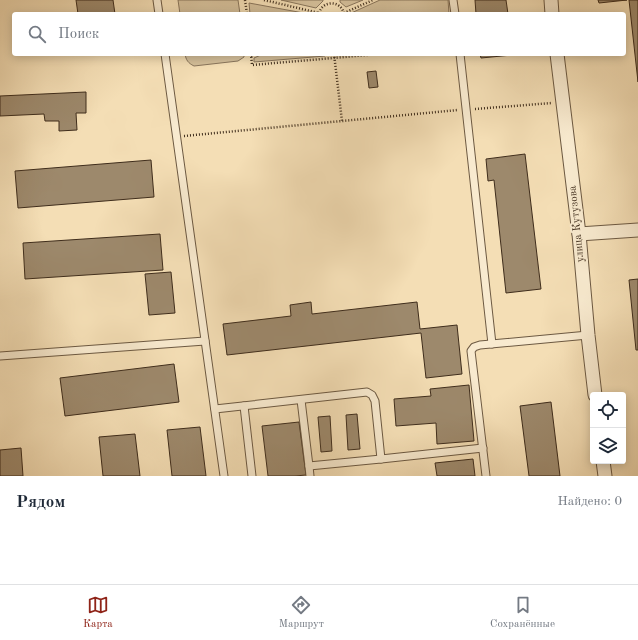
<!DOCTYPE html>
<html lang="ru">
<head>
<meta charset="utf-8">
<style>
	body { margin:0; font-family:"Old Standard TT",serif; background:#f6f6f7; color:#1f2937 }
	.controls { position:absolute; right:12px; bottom:12px; display:grid; overflow:hidden; border-radius:4px; box-shadow:0 2px 10px #0003 }
	.controls button { width:36px; height:36px; display:grid; place-items:center; padding:0; border:0; border-bottom:1px solid #e0e1e3; background:#fff; color:#1f2937; font:20px sans-serif }
	.list { margin:0; padding:0; list-style:none }
	h2 { display:flex; justify-content:space-between; align-items:center; height:52px; margin:0; padding:0 16px; font-size:17px }
	h2 small { font-size:13px; font-weight:400; color:#747a83 }
	.icon { flex:none; width:22px; height:22px; fill:none; stroke:currentColor; stroke-width:2; stroke-linecap:round; stroke-linejoin:round }
	.map { position:relative; flex:none; width:638px; height:476px; overflow:hidden }
	.search { position:absolute; background:#fff; box-shadow:0 2px 10px #0003; left:12px; right:12px; top:12px; height:44px; display:flex; align-items:center; gap:10px; box-sizing:border-box; padding:0 14px; border-radius:4px; color:#747a83; font-size:15px }
	.sheet { height:108px; background:#fff }
	nav { display:flex; justify-content:space-around; align-items:center; box-sizing:border-box; height:56px; border-top:1px solid #e0e1e3; background:#fff; font-size:11px; color:#747a83 }
	nav a { display:grid; justify-items:center; gap:2px }
	nav .on { color:#8f2418 }
	.map>svg:first-child { display:block }
</style>
</head>
<body>
<div class="map">
<svg width="638" height="476" viewBox="0 0 638 476">
	<rect width="100%" height="100%" fill="#f4deb5"/>
	<filter id="stains"><feTurbulence type="fractalNoise" baseFrequency=".005" numOctaves="4"/><feColorMatrix values="0 0 0 0 .2 0 0 0 0 .09 0 0 0 0 .02 0 0 0 .5 -.17"/></filter>
	<radialGradient id="worn" r=".72"><stop offset=".6" stop-color="#630" stop-opacity="0"/><stop offset="1" stop-color="#630" stop-opacity=".3"/></radialGradient>
	<g fill="#d5c09b" stroke="#8a765c">
		<path d="M178,0H238L240,14H180Z"/>
		<path d="M281,0H323V1L316,8Z"/>
		<path d="M340,0H363L346,7L340,2Z"/>
		<path d="M380,0H448L449,14H349Z"/>
		<path d="M249,3L309,14H250Z"/>
		<path d="M185,54H244V57L238,61L194,66C188,63 186,60 185,54Z"/>
		<path d="M263,54H324L325,56L254,62V58Z"/>
	</g>
	<g fill="#9d896c" stroke="#3f2d1c">
		<path d="M76,0H113L115,14H78Z"/>
		<path d="M475,0H506L508,14H476Z"/>
		<path d="M598,0H627L599,3Z"/>
		<path d="M629,0H638V82Z"/>
		<path d="M480,54H512V55L481,58Z"/>
		<path d="M376,71L378,87L369,88L367,72Z"/>
		<path d="M86,92V113H76L77,130L59,131V121H45L44,114L0,116V96Z"/>
		<path d="M525,154L541,289L506,293L494,180L488,181L486,159Z"/>
		<path d="M151,160L154,197L18,208L15,171Z"/>
		<path d="M160,234L163,270L25,279L23,243Z"/>
		<path d="M171,272L175,313L149,315L145,274Z"/>
		<path d="M638,279V350H636L629,280Z"/>
		<path d="M311,302L312,314L417,302L420,329L457,325L462,374L426,378L421,333L227,355L223,324L291,316L290,305Z"/>
		<path d="M174,364L179,402L65,416L60,378Z"/>
		<path d="M469,385L474,441L437,444L436,423L396,426L394,399L431,396L430,389Z"/>
		<path d="M551,402L560,476H529L520,406Z"/>
		<path d="M357,414L360,449L348,450L346,415Z"/>
		<path d="M330,416L332,451L321,452L318,417Z"/>
		<path d="M299,422L306,475L295,476H268L262,426Z"/>
		<path d="M200,427L206,476H172L167,430Z"/>
		<path d="M135,434L140,476H103L99,437Z"/>
		<path d="M21,448L23,476H0V450Z"/>
		<path d="M473,459L475,476H437L435,463Z"/>
	</g>
	<g fill="none" stroke-linecap="round" stroke-linejoin="round">
		<g stroke="#6c5942" stroke-width="9">
			<g id="service">
				<path d="M157,0L159,14"/>
				<path d="M453,0L455,14"/>
				<path d="M165,54L224,476"/>
				<path d="M460,54L492,344"/>
				<path d="M0,356L205,341"/>
				<path d="M301,400L309,466L381,459"/>
				<path d="M244,406L252,476"/>
				<path d="M215,409L367,392L372,395L375,401L381,459L483,448"/>
				<path d="M309,466L310,476"/>
				<path d="M486,476L471,351L474,347L480,345L588,335"/>
			</g>
		</g>
		<g stroke="#6c5942" stroke-width="15">
			<g id="minor">
				<path d="M551,0L552,14"/>
				<path d="M557,54L579,234L588,335L595,395"/>
				<path d="M579,234L638,230"/>
				<path d="M603,461L605,476"/>
			</g>
		</g>
		<g stroke="#3f2d1c" stroke-width="2.5" stroke-dasharray="1 2" stroke-linecap="butt">
			<path d="M245,0L247,14"/>
			<path d="M264,0L319,13"/>
			<path d="M319,13C323,0 341,0 344,14"/>
			<path d="M344,13L373,0"/>
			<path d="M251,54L252,65L379,54"/>
			<path d="M334,54L342,121"/>
			<path d="M251,56L255,54"/>
			<path d="M475,109L552,103"/>
			<path d="M184,136L458,110"/>
		</g>
		<use href="#service" stroke="#f8eacf" stroke-width="7"/>
		<use href="#minor" stroke="#f8eacf" stroke-width="13"/>
	</g>
	<g text-anchor="middle" dominant-baseline="central" stroke-width="4" stroke-linejoin="round" paint-order="stroke">
		<g font-size="11" fill="#3f2d1c" stroke="#f8eacf">
			<text transform="translate(577 224) rotate(-96)">улица Кутузова</text>
		</g>
	</g>
	<rect width="100%" height="100%" filter="url(#stains)"/>
	<rect width="100%" height="100%" fill="url(#worn)"/>
</svg>
<div class="controls">
<button><svg class="icon" aria-label="locate" viewBox="0 0 24 24"><circle cx="12" cy="12" r="6"/><path d="M12 2v4M12 18v4M2 12h4M18 12h4"/></svg></button>
<button><svg class="icon" aria-label="layers" viewBox="0 0 24 24"><path d="M12 4l9 5-9 5-9-5zM3 14l9 5 9-5"/></svg></button>
</div>
<div class="search"><svg class="icon" aria-label="search" viewBox="0 0 24 24"><circle cx="10" cy="10" r="6"/><path d="M15 15l6 6"/></svg>Поиск</div>
</div>
<section class="sheet">
<h2>Рядом<small>Найдено: 0</small></h2>
<ul class="list">
</ul>
</section>
<nav>
<a class="on"><svg class="icon" aria-label="map" viewBox="0 0 24 24"><path d="M3 6l6-2 6 2 6-2v14l-6 2-6-2-6 2zM9 4v14M15 6v14"/></svg>Карта</a>
<a><svg class="icon" aria-label="directions" viewBox="0 0 24 24"><path d="M12 3l9 9-9 9-9-9zM9 14v-3h6M13 9l2 2-2 2"/></svg>Маршрут</a>
<a><svg class="icon" aria-label="saved" viewBox="0 0 24 24"><path d="M7 4h10v16l-5-4-5 4z"/></svg>Сохранённые</a>
</nav>
</body>
</html>
